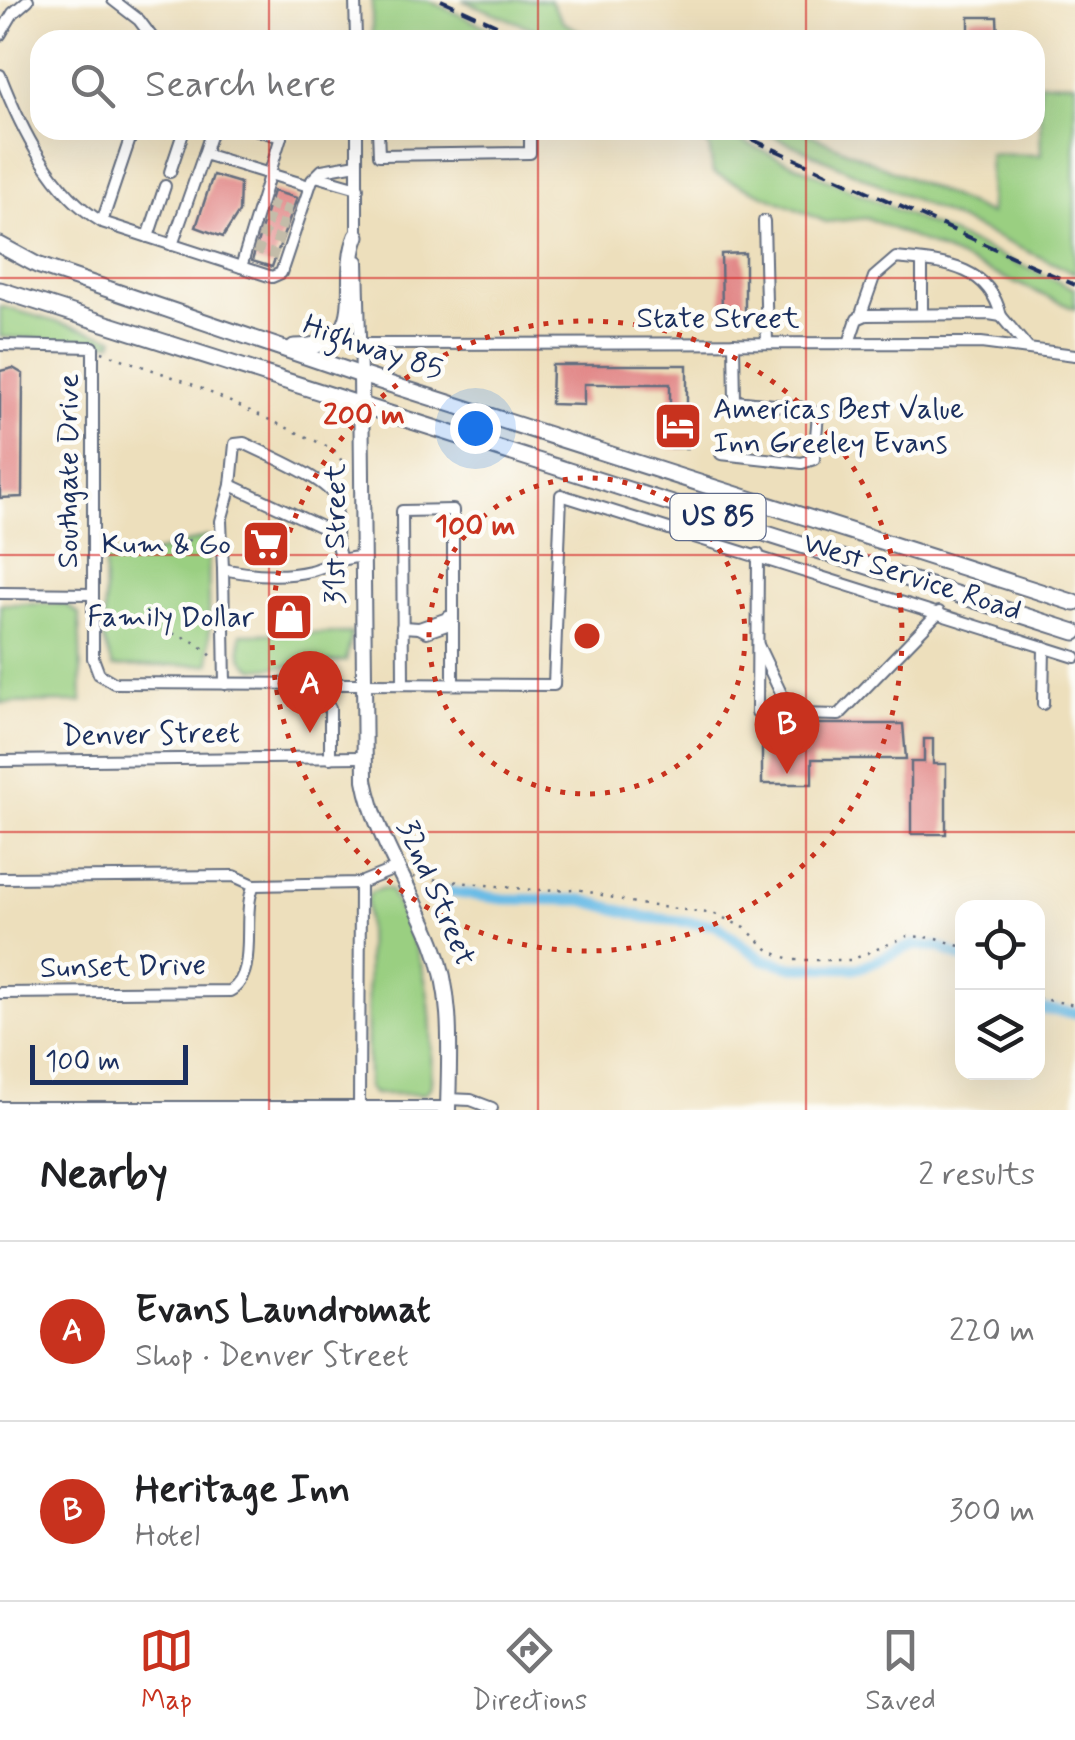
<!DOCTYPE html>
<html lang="en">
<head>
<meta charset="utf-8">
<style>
	body { margin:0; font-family:Mynerve,sans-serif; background:#f6f6f6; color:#202124 }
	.controls { position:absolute; right:30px; bottom:30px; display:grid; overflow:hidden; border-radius:20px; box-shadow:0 10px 40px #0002 }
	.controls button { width:90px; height:90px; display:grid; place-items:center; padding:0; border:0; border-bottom:2px solid #e0e0e0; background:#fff; color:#202124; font:50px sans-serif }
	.scale { position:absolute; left:30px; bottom:25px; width:158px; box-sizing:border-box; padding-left:10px; border:5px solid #1b2f5e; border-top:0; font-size:28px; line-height:35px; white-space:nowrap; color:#1b2f5e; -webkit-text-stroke:8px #fdfcf7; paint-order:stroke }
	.you { position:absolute; left:475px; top:428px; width:35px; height:35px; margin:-25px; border:8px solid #fff; border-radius:50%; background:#1a73e8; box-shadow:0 0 0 15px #1a73e833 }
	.badge { display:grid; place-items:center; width:65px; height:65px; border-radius:50%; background:#c8321e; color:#fff; font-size:32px; font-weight:700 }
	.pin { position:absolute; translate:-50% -82px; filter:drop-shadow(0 2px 5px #0008) }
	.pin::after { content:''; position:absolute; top:52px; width:35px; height:30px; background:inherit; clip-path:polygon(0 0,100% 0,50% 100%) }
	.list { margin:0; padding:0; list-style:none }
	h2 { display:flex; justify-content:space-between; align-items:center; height:130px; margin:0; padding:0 40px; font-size:42px }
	h2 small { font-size:32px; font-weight:400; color:#757577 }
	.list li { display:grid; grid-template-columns:65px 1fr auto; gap:30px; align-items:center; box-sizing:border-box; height:180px; padding:0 40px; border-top:2px solid #e0e0e0 }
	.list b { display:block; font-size:38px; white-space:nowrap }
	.list p { margin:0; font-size:32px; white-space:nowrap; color:#757577 }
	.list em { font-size:32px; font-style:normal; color:#757577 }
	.icon { flex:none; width:55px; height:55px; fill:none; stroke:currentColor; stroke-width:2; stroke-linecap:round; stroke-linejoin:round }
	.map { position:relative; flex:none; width:1075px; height:1110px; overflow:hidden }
	.search { position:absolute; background:#fff; box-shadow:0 10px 40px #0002; left:30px; right:30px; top:30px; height:110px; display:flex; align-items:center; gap:25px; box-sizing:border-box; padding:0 35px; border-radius:30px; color:#757577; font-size:38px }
	.sheet { height:490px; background:#fff }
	nav { display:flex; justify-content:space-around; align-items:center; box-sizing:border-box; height:140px; border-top:2px solid #e0e0e0; background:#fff; font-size:28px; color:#757577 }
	nav a { display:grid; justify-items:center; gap:5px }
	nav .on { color:#c8321e }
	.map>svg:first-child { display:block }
</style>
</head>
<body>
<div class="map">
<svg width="1075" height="1110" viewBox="0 0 1075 1110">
	<rect width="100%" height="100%" fill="#fdfcf7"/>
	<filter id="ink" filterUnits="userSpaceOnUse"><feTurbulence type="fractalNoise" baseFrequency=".01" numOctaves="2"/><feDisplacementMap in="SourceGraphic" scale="20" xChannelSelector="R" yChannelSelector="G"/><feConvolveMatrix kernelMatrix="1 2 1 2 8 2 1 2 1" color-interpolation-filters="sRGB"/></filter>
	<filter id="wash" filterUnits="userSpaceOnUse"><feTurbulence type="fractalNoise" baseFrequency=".0048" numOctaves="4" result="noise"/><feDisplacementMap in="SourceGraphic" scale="40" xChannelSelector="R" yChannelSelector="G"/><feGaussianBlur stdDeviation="2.25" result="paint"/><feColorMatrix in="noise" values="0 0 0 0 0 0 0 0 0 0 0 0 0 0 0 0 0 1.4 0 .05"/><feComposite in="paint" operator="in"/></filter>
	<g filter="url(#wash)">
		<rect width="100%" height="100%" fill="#eddfbc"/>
		<g fill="#9acf81" stroke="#5a7f70" stroke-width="2.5">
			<path d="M372,0H427L515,40H372Z"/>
			<path d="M462,0H550L563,22L597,40H561Z"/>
			<path d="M1075,82V273L760,130H800L990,214L989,154L1041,155L1039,83Z"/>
			<path d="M674,130H716L1075,289V309L868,218L826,222L713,173L709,145Z"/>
			<path d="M0,306L114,338L112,343L0,337Z"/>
			<path d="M208,536L210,664L113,667L104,640L105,555L145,556Z"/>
			<path d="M0,604H64L79,614L82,702L0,703Z"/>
			<path d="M352,633L346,661L256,669C238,662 240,651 241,634Z"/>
			<path d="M383,888L390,890C430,971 433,998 431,1087L424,1094H374L368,1088L367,899L371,892Z"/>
		</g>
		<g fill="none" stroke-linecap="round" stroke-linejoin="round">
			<g stroke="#6bbce6" stroke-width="11">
				<path d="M442,891L504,899L583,900L644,917L716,925L762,959L793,967L858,968L913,945L939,947L962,958"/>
				<path d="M1038,1009L1075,1013"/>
			</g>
		</g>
		<g id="blocks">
			<g fill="#e28989">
				<path d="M969,17H997L998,40H969Z"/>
				<path d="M213,175L240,183L239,212L223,237L196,227Z"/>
				<path d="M273,191L297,198L272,267L252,261Z"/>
				<path d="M745,253V313L722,314L721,254Z"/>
				<path d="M552,365H687V448H670V384H584V405L551,404Z"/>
				<path d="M13,368L23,374L22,497L0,498V371Z"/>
				<path d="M781,724H903L906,759H812V784H762V746L781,747Z"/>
				<path d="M924,739H933V764H946V834H911V762H924Z"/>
			</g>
		</g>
	</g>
	<g filter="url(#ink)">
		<use href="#blocks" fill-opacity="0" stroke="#646d7f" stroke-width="2.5"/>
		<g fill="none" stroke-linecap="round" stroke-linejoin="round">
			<g stroke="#c3bca9" stroke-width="10" stroke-dasharray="10 5" stroke-linecap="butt">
				<path d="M268,204L294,212"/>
				<path d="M263,219L290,227"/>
				<path d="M259,233L285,241"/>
				<path d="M254,248L280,256"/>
			</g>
			<g stroke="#646d7f" stroke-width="14">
				<g id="minor">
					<path d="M113,0L139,20L154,40"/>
					<path d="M355,0L356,40"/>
					<path d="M0,35L13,13L28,0"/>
					<path d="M0,75C21,129 52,193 102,222"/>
					<path d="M133,130L102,222L272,277L281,273L312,180L322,170L357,164"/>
					<path d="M212,130L204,154L309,186"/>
					<path d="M257,130L281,137"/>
					<path d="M357,130V239"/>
					<path d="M378,130L379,155L530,153V130"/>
					<path d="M170,172L184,130"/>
					<path d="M316,176L358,188"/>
					<path d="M764,221L767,343"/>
					<path d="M148,237L165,186"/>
					<path d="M172,245L204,154"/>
					<path d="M358,261L361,375"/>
					<path d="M241,267L283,130"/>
					<path d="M922,314V261"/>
					<path d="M860,317L874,277L896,258C942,263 989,264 1001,316"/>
					<path d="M849,343L857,319L866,315L989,314L1001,316L1027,347"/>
					<path d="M360,344L981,343L1075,355"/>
					<path d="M0,345L93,347V658L99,674L114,683L554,685L561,495L1075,657"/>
					<path d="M721,454L802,463L814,459L818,414L804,408L735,401L734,343"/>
					<path d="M231,485L332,532"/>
					<path d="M340,557C333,534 338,524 336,502C334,481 265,454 244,443L235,444L231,485L221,521L223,569C252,575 281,578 310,571C330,565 341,557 363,557"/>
					<path d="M223,569L225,684"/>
					<path d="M0,593L93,594"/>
					<path d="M402,627L419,628L453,616"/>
					<path d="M419,628L427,632L447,625L448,617"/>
					<path d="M758,645L788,708L797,714L839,715L939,612"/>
					<path d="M403,684L402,511L453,510V684"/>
					<path d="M1043,704L1044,647"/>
					<path d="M757,712L758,554"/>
					<path d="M330,758V708"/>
					<path d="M0,761L363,757"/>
					<path d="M0,878L234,876L254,885C240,914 260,974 230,991L0,993"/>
					<path d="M254,885L360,883L397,868"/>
					<path d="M448,1099L471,1100L492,1108"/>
					<path d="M0,1107H448"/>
					<path d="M359,1107L360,883"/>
				</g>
			</g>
			<g stroke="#646d7f" stroke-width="18">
				<path id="major" d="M361,375L365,780C376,839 411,887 433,943C454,996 449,1054 448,1110"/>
			</g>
			<g stroke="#646d7f" stroke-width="19">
				<g id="highway">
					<path d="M0,245L37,265L361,375L1075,603"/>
					<path d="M0,290L1075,632"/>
					<path d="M294,347C378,346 337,284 357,236"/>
				</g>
			</g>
			<g stroke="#646d7f" stroke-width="2.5" stroke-dasharray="2.5 8" stroke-linecap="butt">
				<path d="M102,352L187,382L333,449L348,469"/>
				<path d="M105,552L142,553L197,538"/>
				<path d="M103,611C136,630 189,627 213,658"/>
				<path d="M413,877L533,890L577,889L639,904L715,914L745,928L771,952L793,960H851L908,936L937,938L962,947"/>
				<path d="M1038,998L1075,1005"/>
			</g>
			<use href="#minor" stroke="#fff" stroke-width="10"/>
			<use href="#major" stroke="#fff" stroke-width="14"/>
			<use href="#highway" stroke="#fff" stroke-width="15"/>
			<g stroke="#1b2f5e" stroke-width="4" stroke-dasharray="15 8" stroke-linecap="butt">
				<path d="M441,0L530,40"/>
				<path d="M731,130L1075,285"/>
			</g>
		</g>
	</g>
	<path fill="none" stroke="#d62828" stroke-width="2.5" stroke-opacity="0.55" d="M269,0V40M538,0V40M806,0V40M269,130V1110M538,130V1110M806,130V1110M0,278H1075M0,555H1075M0,832H1075"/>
	<g fill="none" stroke="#c8321e" stroke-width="5" stroke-dasharray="5 10">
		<circle cx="587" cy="636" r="158"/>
		<circle cx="587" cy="636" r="315"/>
	</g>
	<defs>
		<g id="hotel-square" transform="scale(2.5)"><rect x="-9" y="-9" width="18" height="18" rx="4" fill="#c8321e" stroke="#fdfcf7"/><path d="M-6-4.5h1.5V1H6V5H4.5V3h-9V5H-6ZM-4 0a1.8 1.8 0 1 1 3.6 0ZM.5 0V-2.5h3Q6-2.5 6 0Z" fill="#fff"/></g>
		<g id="supermarket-square" transform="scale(2.5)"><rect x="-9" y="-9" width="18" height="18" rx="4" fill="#c8321e" stroke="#fdfcf7"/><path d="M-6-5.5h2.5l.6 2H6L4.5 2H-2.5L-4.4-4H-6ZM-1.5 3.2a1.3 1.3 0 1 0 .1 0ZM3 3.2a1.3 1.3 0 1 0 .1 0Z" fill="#fff"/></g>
		<g id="shop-square" transform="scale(2.5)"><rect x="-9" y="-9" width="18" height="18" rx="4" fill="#c8321e" stroke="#fdfcf7"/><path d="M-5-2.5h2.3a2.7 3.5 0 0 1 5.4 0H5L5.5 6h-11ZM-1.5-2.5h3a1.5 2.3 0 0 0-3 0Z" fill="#fff"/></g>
	</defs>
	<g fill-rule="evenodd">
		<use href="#hotel-square" x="678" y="426"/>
		<use href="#supermarket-square" x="266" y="544"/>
		<use href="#shop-square" x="289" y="617"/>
	</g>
	<g text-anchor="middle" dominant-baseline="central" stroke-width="9" stroke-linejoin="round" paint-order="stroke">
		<rect fill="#fdfcf7" stroke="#5f6c8c" stroke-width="2.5" x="670.5" y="494" width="95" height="46" rx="8"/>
		<g font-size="28" font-weight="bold" fill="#1b2f5e">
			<text x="718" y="517">US 85</text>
		</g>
		<g font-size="30" fill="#1b2f5e" stroke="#fdfcf7">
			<text x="718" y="318">State Street</text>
			<text transform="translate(373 348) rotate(19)">Highway 85</text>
			<text transform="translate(68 471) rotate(-90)">Southgate Drive</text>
			<text transform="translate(335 534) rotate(-90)">31st Street</text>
			<text transform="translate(912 577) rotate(18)">West Service Road</text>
			<text transform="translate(151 735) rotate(-1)">Denver Street</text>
			<text transform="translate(436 893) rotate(67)">32nd Street</text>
			<text transform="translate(123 967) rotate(-1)">Sunset Drive</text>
		</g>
		<g font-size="30" fill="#1b2f5e" stroke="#fdfcf7" text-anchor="end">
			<text x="713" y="409" text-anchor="start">Americas Best Value<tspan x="713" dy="34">Inn Greeley Evans</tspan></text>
			<text x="231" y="544">Kum &amp; Go</text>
			<text x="254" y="617">Family Dollar</text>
		</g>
	</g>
	<circle cx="587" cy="636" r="15" fill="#c8321e" stroke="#fdfcf7" stroke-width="5"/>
	<g font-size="30" text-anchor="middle" font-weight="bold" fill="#c8321e" stroke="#fdfcf7" stroke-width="9" stroke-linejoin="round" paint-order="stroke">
		<text x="364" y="424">200 m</text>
		<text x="475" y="535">100 m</text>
	</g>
</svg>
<div class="controls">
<button><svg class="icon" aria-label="locate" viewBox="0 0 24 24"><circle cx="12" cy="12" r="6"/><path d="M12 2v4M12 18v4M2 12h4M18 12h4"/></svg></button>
<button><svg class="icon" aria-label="layers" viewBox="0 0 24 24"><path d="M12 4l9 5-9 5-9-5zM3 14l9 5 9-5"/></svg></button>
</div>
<div class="scale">100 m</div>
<div class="you"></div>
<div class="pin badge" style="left:310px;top:733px">A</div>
<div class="pin badge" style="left:787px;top:774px">B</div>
<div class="search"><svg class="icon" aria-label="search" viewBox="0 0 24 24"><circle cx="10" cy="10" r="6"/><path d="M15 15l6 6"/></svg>Search here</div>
</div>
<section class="sheet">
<h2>Nearby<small>2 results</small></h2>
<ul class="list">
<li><span class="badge">A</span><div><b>Evans Laundromat</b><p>Shop · Denver Street</p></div><em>220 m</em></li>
<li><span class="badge">B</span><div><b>Heritage Inn</b><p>Hotel</p></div><em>300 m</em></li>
</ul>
</section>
<nav>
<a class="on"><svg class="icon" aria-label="map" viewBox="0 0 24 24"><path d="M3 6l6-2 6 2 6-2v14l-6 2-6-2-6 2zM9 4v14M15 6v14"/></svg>Map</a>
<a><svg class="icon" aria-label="directions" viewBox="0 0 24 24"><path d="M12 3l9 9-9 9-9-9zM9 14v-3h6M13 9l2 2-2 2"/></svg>Directions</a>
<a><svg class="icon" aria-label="saved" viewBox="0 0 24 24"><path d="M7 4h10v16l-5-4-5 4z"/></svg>Saved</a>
</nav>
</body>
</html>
